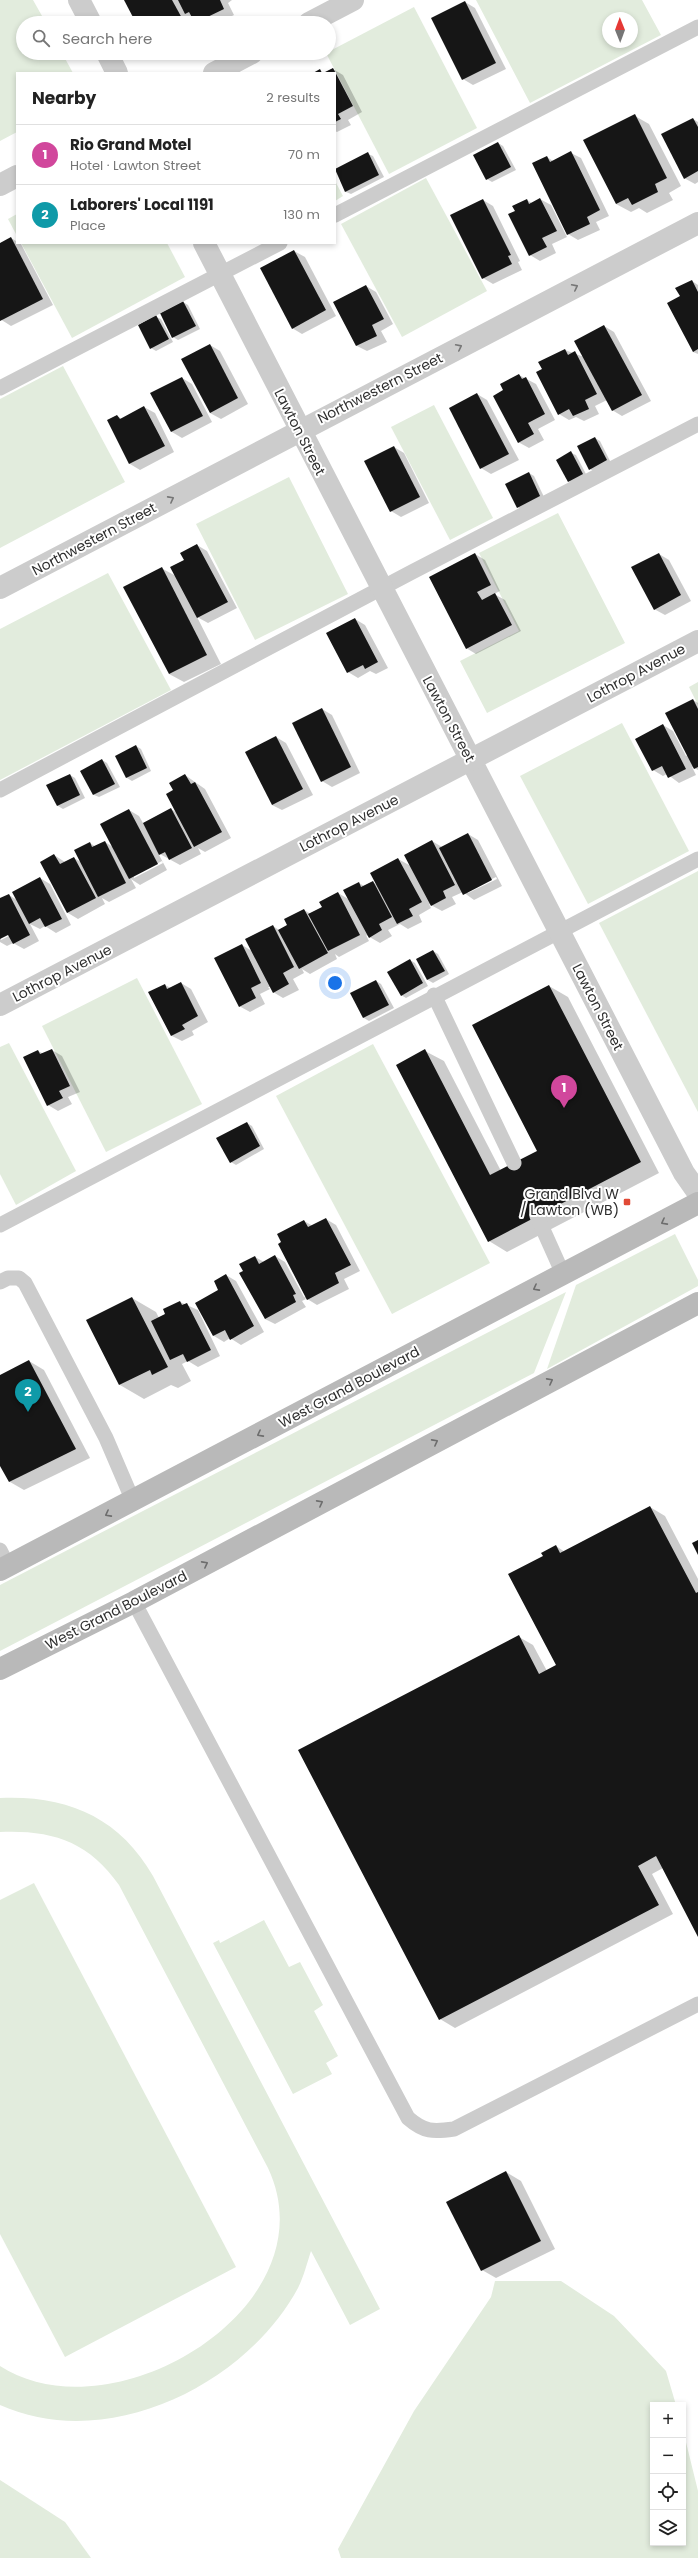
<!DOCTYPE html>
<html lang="en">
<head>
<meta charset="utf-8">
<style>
	body { margin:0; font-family:Poppins,sans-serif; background:#f2f2f2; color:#222 }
	.controls { position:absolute; right:12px; bottom:12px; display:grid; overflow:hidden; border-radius:0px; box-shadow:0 2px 6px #0003 }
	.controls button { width:36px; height:36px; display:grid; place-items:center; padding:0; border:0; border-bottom:1px solid #e0e0e0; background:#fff; color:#222; font:20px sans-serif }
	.compass { position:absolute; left:602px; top:12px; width:36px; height:36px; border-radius:50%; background:#fff; box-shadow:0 2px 6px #0003; rotate:359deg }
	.you { position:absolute; left:335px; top:983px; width:14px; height:14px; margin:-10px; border:3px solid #fff; border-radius:50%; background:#1a73e8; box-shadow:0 0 0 6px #1a73e833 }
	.badge { display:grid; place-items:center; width:26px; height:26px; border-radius:50%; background:#0b8043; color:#fff; font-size:13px; font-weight:700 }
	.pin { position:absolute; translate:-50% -33px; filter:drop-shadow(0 1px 2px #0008) }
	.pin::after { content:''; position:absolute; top:21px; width:14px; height:12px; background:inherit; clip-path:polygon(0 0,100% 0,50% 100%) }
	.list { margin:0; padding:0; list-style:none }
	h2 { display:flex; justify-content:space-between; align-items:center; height:52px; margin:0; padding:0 16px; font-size:17px }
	h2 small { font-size:13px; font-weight:400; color:#767676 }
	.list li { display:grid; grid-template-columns:26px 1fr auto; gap:12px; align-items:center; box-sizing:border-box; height:60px; padding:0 16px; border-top:1px solid #e0e0e0 }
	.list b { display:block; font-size:15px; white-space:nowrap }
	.list p { margin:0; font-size:13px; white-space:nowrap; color:#767676 }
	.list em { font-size:13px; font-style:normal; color:#767676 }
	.icon { flex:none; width:22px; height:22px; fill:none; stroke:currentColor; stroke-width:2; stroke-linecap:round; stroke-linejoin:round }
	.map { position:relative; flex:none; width:698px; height:2558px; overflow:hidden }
	.search { position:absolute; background:#fff; box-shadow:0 2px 6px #0003; left:16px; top:16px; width:320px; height:44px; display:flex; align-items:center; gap:10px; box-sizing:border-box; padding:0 14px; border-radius:22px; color:#767676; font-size:15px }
	.panel { position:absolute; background:#fff; box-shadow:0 2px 6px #0003; left:16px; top:72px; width:320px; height:172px; border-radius:0px }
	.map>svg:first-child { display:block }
</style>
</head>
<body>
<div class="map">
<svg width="698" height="2558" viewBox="0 0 698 2558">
	<rect width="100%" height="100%" fill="#fff"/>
	<g fill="#e2ecdd" fill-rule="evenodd">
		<path d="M0,0H33L46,23H23V53H62L73,73H17V132L0,141Z"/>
		<path d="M476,0H642L661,35L530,103ZM608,18H632V42H608Z"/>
		<path d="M414,7L477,128L389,174L326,53Z"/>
		<path d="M426,178L487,291L402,337L341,224Z"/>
		<path d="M335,181L343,196L335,201Z"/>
		<path d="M17,214V236L8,219Z"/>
		<path d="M21,243H167L185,277L72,338Z"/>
		<path d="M63,366L125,482L0,548V399Z"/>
		<path d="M434,405L493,518L450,540L391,427Z"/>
		<path d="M289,477L348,594L255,640L196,524Z"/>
		<path d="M558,513L625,643L487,713L460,661L519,631L479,553Z"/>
		<path d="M108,573L171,690L0,780V629Z"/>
		<path d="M698,682V705L689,687Z"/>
		<path d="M622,723L689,851L588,904L520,776Z"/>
		<path d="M698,871V1112L599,923Z"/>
		<path d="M137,978L202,1104L106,1152L42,1026Z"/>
		<path d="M9,1043L76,1171L16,1205L0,1174V1047Z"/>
		<path d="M373,1044L490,1263L392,1314L276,1096Z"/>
		<path d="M675,1234L698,1280V1286L547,1369L576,1285Z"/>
		<path d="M566,1292L534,1373L0,1651V1585Z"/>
		<path d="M0,1798C67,1795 119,1817 153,1876L380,2309L350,2325L311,2251C307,2263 304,2276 298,2288C245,2386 107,2453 0,2405V2366C113,2439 333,2306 268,2168L119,1885C88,1841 52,1830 0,1832Z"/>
		<path d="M34,1883L236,2267L65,2357L0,2234V1900Z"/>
		<path d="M264,1920L289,1967L300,1962L323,2005L314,2011L338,2056L326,2063L332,2074L293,2094L213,1943L219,1940L220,1943Z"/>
		<path d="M495,2281H561L614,2316L666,2371L676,2405H653V2543H683V2430L698,2491V2558H341L338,2549L414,2411L491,2297Z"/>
		<path d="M0,2480L65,2522L91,2558H0Z"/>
	</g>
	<g fill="#0003" fill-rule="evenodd">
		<path d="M126,0H232L228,3L234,15L218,23H137Z"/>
		<path d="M465,2L475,8L506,69L473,85L463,79Z"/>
		<path d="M333,69L343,75L362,112L348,120L351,125L337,132L335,131V73H325Z"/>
		<path d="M635,116L649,124L681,186L669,193L673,200L647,213L639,208L631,212L616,204Z"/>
		<path d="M693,119L698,122V182L695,184L684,178Z"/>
		<path d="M498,143L503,146L516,170L492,182L487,179Z"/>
		<path d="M571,153L581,158L609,216L596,222L600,230L578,240L568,234L547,157L553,161Z"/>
		<path d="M368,154L373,156L384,177L351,194L346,192L335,170Z"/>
		<path d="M540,199L551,205L567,237L552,244L556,253L540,261L530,255L517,212L527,200L532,203Z"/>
		<path d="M483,200L493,206L520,261L518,262L522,270L493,284L483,278Z"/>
		<path d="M11,238L21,244L53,305L11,326L0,319V244Z"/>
		<path d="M294,251L305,257L336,316L302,334L292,328Z"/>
		<path d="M692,281L698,285V354L693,352L681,297Z"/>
		<path d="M366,286L376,292L393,324L381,331L387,342L367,351L357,346L334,302Z"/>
		<path d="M183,302L188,305L200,329L178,340L173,337Z"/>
		<path d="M156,317L161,319L173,342L156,351L151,348Z"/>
		<path d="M604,326L614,332L651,401L622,416L612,410L607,400L595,406L599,414L584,421L576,417L569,420L559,414L543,369L565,350L584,357Z"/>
		<path d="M210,345L220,351L248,404L221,419L210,413Z"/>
		<path d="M519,375L536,384L555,420L538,429L544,440L529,448L518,442L504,391Z"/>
		<path d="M182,378L192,384L212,422L182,438L172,432L152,394Z"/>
		<path d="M477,394L487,400L519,460L491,474L481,468Z"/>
		<path d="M144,407L155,413L174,452L140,470L130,464L108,421L117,416L122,419Z"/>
		<path d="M595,438L600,441L611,463L595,472L590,469Z"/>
		<path d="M394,447L404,453L429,503L401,517L391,511Z"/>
		<path d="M571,453L576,455L587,476L573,484L569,481Z"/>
		<path d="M529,473L534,476L545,499L522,510L518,507Z"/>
		<path d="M197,545L207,551L237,608L208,623L197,617L221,664L184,682L169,674L161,568L176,576Z"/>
		<path d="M475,554L485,560L500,591L494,594L505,600L521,631L476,654L466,648Z"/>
		<path d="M659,554L669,560L691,601L665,615L654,609Z"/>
		<path d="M355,619L365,625L388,668L376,674L370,671L358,678L348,672Z"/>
		<path d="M693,700L698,703V770L692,767L696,775L679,783L667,774L663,776L653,770L663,725L673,731L686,756L688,755Z"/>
		<path d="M322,709L332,715L360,773L332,787L322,781Z"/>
		<path d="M276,737L286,743L313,795L282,810L272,805Z"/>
		<path d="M136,746L141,749L151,771L132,781L127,778L117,756Z"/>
		<path d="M102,760L107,763L120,787L99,797L94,795Z"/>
		<path d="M70,775L75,778L85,798L63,809L58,806L48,786Z"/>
		<path d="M185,775L205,789L231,838L205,852L198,848L201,854L180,865L158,853L167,870L140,885L131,879L136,888L109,902L102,898L105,904L78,919L68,913L41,862L54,855L65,862L74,858L81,862L90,843L96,847L105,842L113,847L129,810L139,816L143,823L171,809L177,813L174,791ZM162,861L163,863L134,878V876Z"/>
		<path d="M468,834L478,840L502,886L474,900L463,892L452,897L456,904L442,911L429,904L431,908L419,915L422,922L408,929L400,924L388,930L392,936L380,943L366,935L369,941L339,957L335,954L337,959L310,974L302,969L304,973L293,979L299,990L283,998L273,992L271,987H268L270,989L260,994L265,1004L250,1012L239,1006L242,945L252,951L273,926L279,930L288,925L304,910L311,914L323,908L338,893L350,900L359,883L364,886L372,882L378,885L398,859L411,866L432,841L442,847ZM496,877L497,879L468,893V891Z"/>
		<path d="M40,878L50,884L71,925L56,933L45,926L40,929L30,924L39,941L24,949L13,943L7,946L0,942V899L9,895L17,900ZM12,932L13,934L1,940V937Z"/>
		<path d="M433,951L438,954L449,974L433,983L428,980L417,959Z"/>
		<path d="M410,960L415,963L428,986L406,998L401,995Z"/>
		<path d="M376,981L381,984L394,1008L369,1021L364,1018L351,994Z"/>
		<path d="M181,983L191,989L208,1022L192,1031L194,1035L182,1041L172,1036L150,993L165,985L171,988Z"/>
		<path d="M549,986L568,997L659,1173L507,1252L489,1241L425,1051L444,1061L501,1171L538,1151Z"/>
		<path d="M52,1050L62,1056L80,1092L68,1097L72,1104L58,1111L48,1105L38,1051L44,1054Z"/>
		<path d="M247,1123L252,1126L264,1149L236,1165L231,1162Z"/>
		<path d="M326,1219L336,1225L360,1271L344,1279L349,1289L317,1305L304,1297L306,1299L302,1301L306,1307L275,1324L265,1319L244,1271L255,1257L264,1262L275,1256L285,1262L304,1297L306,1296L304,1221L313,1226Z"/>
		<path d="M226,1275L236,1281L264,1332L241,1345L230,1338L224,1342L214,1336L196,1303L220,1291Z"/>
		<path d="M132,1298L156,1312L159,1318L166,1314L180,1302L198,1310L220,1356L198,1367L188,1361L182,1364L191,1381L178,1388L171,1385L144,1399L120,1385L87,1320Z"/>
		<path d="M29,1361L44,1370L90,1458L24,1490L10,1482L0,1464V1377Z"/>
		<path d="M650,1507L665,1516L698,1579V1934L663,1868L652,1874L673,1914L455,2028L440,2019L519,1637L533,1645L547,1671L557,1666L544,1556L556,1546L565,1552Z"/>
		<path d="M506,2172L521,2181L555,2249L496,2278L482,2270Z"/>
	</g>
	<g fill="#161616">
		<path d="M124,0H172L183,20L177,23H136Z"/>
		<path d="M178,0H220L224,9L195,23L189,12L185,14Z"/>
		<path d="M465,1L496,63L462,80L431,18Z"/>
		<path d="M333,68L353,106L338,114L341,119L335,122V73H323Z"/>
		<path d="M320,69L322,73H313Z"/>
		<path d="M635,114L667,178L655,184L658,192L632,205L628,198L616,204L583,140Z"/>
		<path d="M693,118L698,127V171L684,179L661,134Z"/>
		<path d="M498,142L511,167L486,180L473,155Z"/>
		<path d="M571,151L600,210L587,217L590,224L567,235L532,163L547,156L550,162Z"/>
		<path d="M368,152L379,175L345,192L335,169Z"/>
		<path d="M540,198L557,231L542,238L547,247L529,256L508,214L515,211L512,206L527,199L529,204Z"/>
		<path d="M483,199L511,255L508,256L512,264L482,279L450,215Z"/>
		<path d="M11,237L43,299L0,321V243Z"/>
		<path d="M294,250L326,310L292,329L260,268Z"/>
		<path d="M692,280L698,292V349L693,352L667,303L680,296L675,288Z"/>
		<path d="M366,285L384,319L372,325L377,336L356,346L333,302Z"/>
		<path d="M183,301L196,326L172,338L160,313Z"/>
		<path d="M156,315L169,339L150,349L138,325Z"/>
		<path d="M604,325L642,395L612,411L574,341Z"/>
		<path d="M210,344L238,398L210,413L181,359Z"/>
		<path d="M565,349L568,355L575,351L597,394L585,400L589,409L573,416L569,409L558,415L536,372L542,369L538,362Z"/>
		<path d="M519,374L522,379L526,377L545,414L528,423L534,434L518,443L493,396L503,390L500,384Z"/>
		<path d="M182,377L203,416L171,432L150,393Z"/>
		<path d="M477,393L509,454L480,469L449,408Z"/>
		<path d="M144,406L165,446L129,464L107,420L117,415L120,419Z"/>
		<path d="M595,437L607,460L589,470L577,446Z"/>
		<path d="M394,446L420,497L390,512L364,461Z"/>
		<path d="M571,451L583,474L568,482L556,460Z"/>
		<path d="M529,472L540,496L517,508L505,484Z"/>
		<path d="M197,544L228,602L197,618L170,567L184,560L180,553Z"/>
		<path d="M475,553L491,585L477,592L482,600L495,593L512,625L466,649L429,577Z"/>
		<path d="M659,553L681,595L654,610L631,567Z"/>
		<path d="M162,567L207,655L169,674L123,587Z"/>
		<path d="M355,618L378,662L365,669L363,665L347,673L326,633Z"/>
		<path d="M693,699L698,709V767L694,769L665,713Z"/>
		<path d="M322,708L351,767L321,782L292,723Z"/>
		<path d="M663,724L686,769L668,778L662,766L652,771L635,739Z"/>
		<path d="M276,736L303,789L272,805L245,752Z"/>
		<path d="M136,745L147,768L126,778L115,756Z"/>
		<path d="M102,759L115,784L93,795L80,771Z"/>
		<path d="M70,774L80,795L57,806L46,785Z"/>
		<path d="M185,774L191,784L195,782L222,832L194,847L166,794L173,790L169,783Z"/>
		<path d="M171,808L192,848L169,860L165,852L159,855L143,823Z"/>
		<path d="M129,809L158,864L129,879L100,824Z"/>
		<path d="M468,833L492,880L463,895L439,848Z"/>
		<path d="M432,840L455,885L443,891L446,898L431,906L404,855Z"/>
		<path d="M105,841L126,883L98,897L74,850L90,842L92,847Z"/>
		<path d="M54,854L60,864L74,857L96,898L67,913L40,862Z"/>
		<path d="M398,858L422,902L409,909L413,916L397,924L370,873Z"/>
		<path d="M40,877L62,919L45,927L40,918L29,924L12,892Z"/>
		<path d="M373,881L392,917L379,924L382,930L369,938L343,890L359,882L361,887Z"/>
		<path d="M338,892L360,935L328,951L308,914L322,907L319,902Z"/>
		<path d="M9,894L30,935L13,944L8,935L0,939V898Z"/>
		<path d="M304,909L328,953L299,969L278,930L287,925L284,919Z"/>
		<path d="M273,925L294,967L283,973L289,984L273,993L245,939Z"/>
		<path d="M242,944L261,983L251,988L256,998L239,1007L214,958Z"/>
		<path d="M433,950L445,971L427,980L416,959Z"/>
		<path d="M410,959L423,983L401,996L387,972Z"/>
		<path d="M376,980L389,1005L363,1018L350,993Z"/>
		<path d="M181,982L198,1016L182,1025L185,1029L171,1036L148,992L165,984L167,989Z"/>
		<path d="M549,985L641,1162L488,1242L396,1065L425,1049L490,1175L537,1151L472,1025Z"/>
		<path d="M52,1049L70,1086L59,1091L63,1098L47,1106L23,1057L38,1050L40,1054Z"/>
		<path d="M247,1122L260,1146L230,1163L216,1138Z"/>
		<path d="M326,1218L351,1265L335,1273L339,1283L307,1300L278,1244L281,1242L277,1234L304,1220L308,1227Z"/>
		<path d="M275,1255L296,1294L293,1295L296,1302L265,1319L239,1273L243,1271L239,1264L255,1256L259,1264Z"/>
		<path d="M226,1274L254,1326L230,1340L225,1330L213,1336L195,1303L218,1290L214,1281Z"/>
		<path d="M132,1297L168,1367L152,1375L150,1370L119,1385L86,1320Z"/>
		<path d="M180,1301L182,1305L187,1303L211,1350L187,1362L183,1354L170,1360L151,1321L165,1314L163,1309Z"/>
		<path d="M29,1360L76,1449L9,1482L0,1466V1375Z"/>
		<path d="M650,1506L696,1593L698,1592V1937L656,1856L638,1866L659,1905L439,2020L298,1750L519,1635L539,1674L556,1665L508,1574L543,1556L541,1553L556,1545L560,1553Z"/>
		<path d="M698,1540V1555L692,1543Z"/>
		<path d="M506,2171L541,2241L481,2271L446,2202Z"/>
	</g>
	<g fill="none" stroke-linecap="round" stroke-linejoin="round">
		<g stroke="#ccc" stroke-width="15">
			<path d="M335,215L698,27"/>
			<path d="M0,388L280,243"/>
			<path d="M0,790L412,572L698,424"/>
			<path d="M434,995L514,1163"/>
			<path d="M537,1216L563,1274"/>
			<path d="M0,1225L698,859"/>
			<path d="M0,1282L8,1278H19L25,1283L106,1438L133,1501"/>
			<path d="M0,1550L8,1566"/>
			<path d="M134,1602L408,2118C424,2132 433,2132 454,2129L698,2004"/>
		</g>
		<g stroke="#ccc" stroke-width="22">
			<path d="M79,0L91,23"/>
			<path d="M309,23L353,0"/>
			<path d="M107,53L117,73"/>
			<path d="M214,73L252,53"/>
			<path d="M0,185L17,176"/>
			<path d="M204,243L684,1173L698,1193"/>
			<path d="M0,588L698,223"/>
			<path d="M0,1005L698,641"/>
		</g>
		<g stroke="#b9b9b9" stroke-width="22">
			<path d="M0,1570L698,1203"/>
			<path d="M0,1669L134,1602L698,1303"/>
		</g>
	</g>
	<defs><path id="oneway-chevron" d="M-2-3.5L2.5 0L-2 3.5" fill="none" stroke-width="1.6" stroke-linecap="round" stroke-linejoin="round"/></defs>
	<g stroke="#767676">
		<use href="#oneway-chevron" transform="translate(575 287) rotate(-27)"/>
		<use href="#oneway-chevron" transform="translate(459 347) rotate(-27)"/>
		<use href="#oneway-chevron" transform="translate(171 499) rotate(-28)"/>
	</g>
	<g stroke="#6d6d6d">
		<use href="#oneway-chevron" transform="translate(664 1222) rotate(152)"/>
		<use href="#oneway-chevron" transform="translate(536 1288) rotate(152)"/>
		<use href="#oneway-chevron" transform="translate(550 1381) rotate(-28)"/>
		<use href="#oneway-chevron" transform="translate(260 1434) rotate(152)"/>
		<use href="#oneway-chevron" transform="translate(435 1442) rotate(-28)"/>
		<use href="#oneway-chevron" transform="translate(320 1503) rotate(-28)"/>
		<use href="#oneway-chevron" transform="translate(108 1514) rotate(152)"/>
		<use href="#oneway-chevron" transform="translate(205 1564) rotate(-28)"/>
	</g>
	<rect fill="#e14a36" stroke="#fff" stroke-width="1.5" x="623" y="1198" width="8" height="8" rx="2"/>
	<g text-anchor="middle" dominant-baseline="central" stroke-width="4" stroke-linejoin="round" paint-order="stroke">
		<g font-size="14" fill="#2f2f2f" stroke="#fff">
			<text transform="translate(380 388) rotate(-27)">Northwestern Street</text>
			<text transform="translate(300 432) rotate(63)">Lawton Street</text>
			<text transform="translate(94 539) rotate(-28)">Northwestern Street</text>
			<text transform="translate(636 673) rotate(-28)">Lothrop Avenue</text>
			<text transform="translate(449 719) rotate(62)">Lawton Street</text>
			<text transform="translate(349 823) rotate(-27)">Lothrop Avenue</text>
			<text transform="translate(62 973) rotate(-27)">Lothrop Avenue</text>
			<text transform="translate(598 1007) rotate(63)">Lawton Street</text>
			<text transform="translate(349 1387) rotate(-28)">West Grand Boulevard</text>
			<text transform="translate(116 1610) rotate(-27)">West Grand Boulevard</text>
		</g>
		<g font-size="14" fill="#2f2f2f" stroke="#fff" text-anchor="end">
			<text x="619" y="1194">Grand Blvd W<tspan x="619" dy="16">/ Lawton (WB)</tspan></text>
		</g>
	</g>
</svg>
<div class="controls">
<button>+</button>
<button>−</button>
<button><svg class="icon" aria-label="locate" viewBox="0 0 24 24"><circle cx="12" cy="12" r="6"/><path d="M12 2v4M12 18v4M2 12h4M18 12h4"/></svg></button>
<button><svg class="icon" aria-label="layers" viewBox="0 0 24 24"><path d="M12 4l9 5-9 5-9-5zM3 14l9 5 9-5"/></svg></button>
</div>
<svg class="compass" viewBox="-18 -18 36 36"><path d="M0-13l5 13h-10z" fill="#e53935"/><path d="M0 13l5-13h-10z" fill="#767676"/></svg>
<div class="you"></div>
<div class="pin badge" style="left:564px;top:1108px;background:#d1479c">1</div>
<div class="pin badge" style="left:28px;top:1412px;background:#0f9aa8">2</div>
<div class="search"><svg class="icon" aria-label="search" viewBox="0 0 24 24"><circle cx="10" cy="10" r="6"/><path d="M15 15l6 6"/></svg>Search here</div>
<section class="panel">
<h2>Nearby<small>2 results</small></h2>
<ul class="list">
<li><span class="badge" style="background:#d1479c">1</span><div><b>Rio Grand Motel</b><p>Hotel · Lawton Street</p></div><em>70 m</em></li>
<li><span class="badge" style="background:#0f9aa8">2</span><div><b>Laborers' Local 1191</b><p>Place</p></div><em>130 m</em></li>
</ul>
</section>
</div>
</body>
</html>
